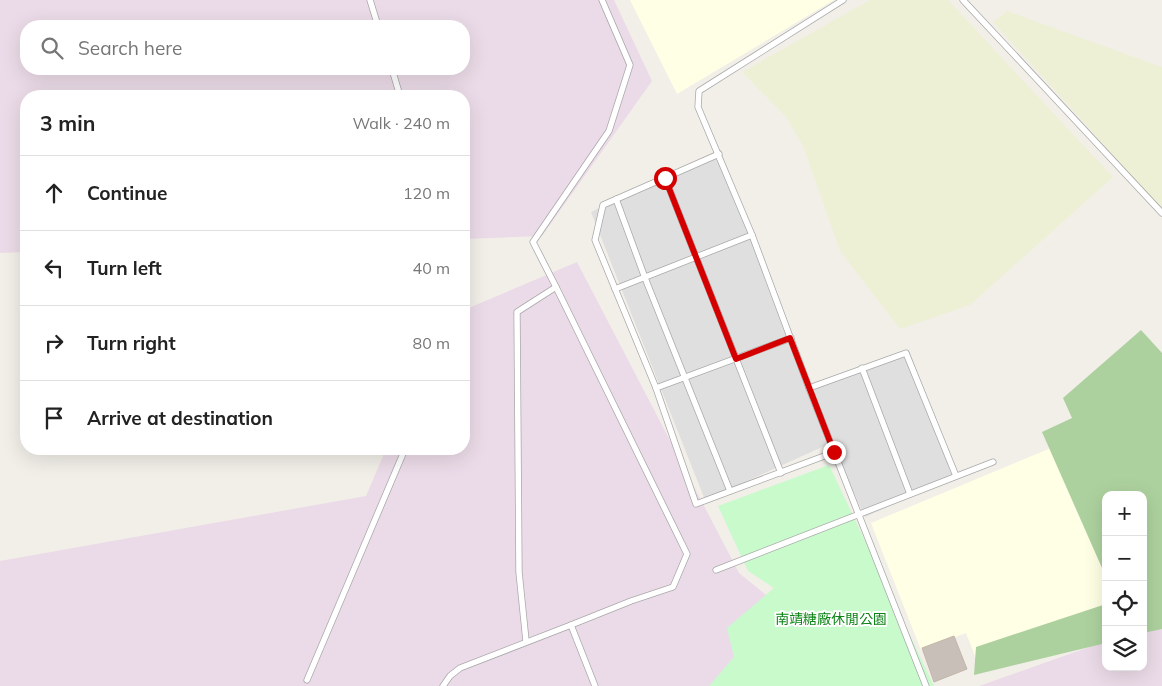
<!DOCTYPE html>
<html lang="en">
<head>
<meta charset="utf-8">
<style>
	body { margin:0; font-family:Mulish,"Noto Sans TC",sans-serif; background:#f2f2f2; color:#222 }
	.controls { position:absolute; right:15px; bottom:15px; display:grid; overflow:hidden; border-radius:10px; box-shadow:0 5px 20px #0002 }
	.controls button { width:45px; height:45px; display:grid; place-items:center; padding:0; border:0; border-bottom:1px solid #e0e0e0; background:#fff; color:#222; font:25px sans-serif }
	.stop { position:absolute; width:15px; height:15px; margin:-11px; border:4px solid #d40000; border-radius:50%; background:#fff }
	.stop.end { background:#d40000; border-color:#fff; box-shadow:0 1px 5px #0008 }
	.list { margin:0; padding:0; list-style:none }
	h2 { display:flex; justify-content:space-between; align-items:center; height:65px; margin:0; padding:0 20px; font-size:21px }
	h2 small { font-size:16px; font-weight:400; color:#767676 }
	.list li { display:grid; grid-template-columns:32px 1fr auto; gap:15px; align-items:center; box-sizing:border-box; height:75px; padding:0 20px; border-top:1px solid #e0e0e0 }
	.list b { display:block; font-size:19px; white-space:nowrap }
	.list em { font-size:16px; font-style:normal; color:#767676 }
	.icon { flex:none; width:28px; height:28px; fill:none; stroke:currentColor; stroke-width:2; stroke-linecap:round; stroke-linejoin:round }
	.map { position:relative; flex:none; width:1162px; height:686px; overflow:hidden }
	.search { position:absolute; background:#fff; box-shadow:0 5px 20px #0002; left:20px; top:20px; width:450px; height:55px; display:flex; align-items:center; gap:12px; box-sizing:border-box; padding:0 18px; border-radius:20px; color:#767676; font-size:19px }
	.panel { position:absolute; background:#fff; box-shadow:0 5px 20px #0002; left:20px; top:90px; width:450px; height:365px; border-radius:20px }
	.map>svg:first-child { display:block }
</style>
</head>
<body>
<div class="map">
<svg width="1162" height="686" viewBox="0 0 1162 686">
	<rect width="100%" height="100%" fill="#f2efe9"/>
	<path fill="#e0dfdf" d="M720,149L814,389L909,350L956,476L865,517L831,443L705,500L591,212Z"/>
	<g fill="#ebdbe8" fill-rule="evenodd">
		<path d="M0,0H614L652,81L542,236L464,239V96H26V252L0,253ZM26,26H464V69H26Z"/>
		<path d="M577,262L739,573L824,642L923,686H0V561L366,496L386,449H464V310Z"/>
		<path d="M1162,621V686H979L1106,641V667H1143V627Z"/>
	</g>
	<g fill="#ffffe5">
		<path d="M630,0H834L677,94Z"/>
		<path d="M1051,448L1106,562V622L981,671L966,633L921,650L871,523Z"/>
	</g>
	<g fill="#eef0d5">
		<path d="M870,0H948L1113,177L970,305L900,329L840,251L803,146L786,117L742,72Z"/>
		<path d="M1007,11L1162,67V209L993,22Z"/>
	</g>
	<g fill="#add19e">
		<path d="M1141,330L1162,353V629L1143,633V495H1106V577L1042,432L1072,418L1063,398Z"/>
		<path d="M1106,604V643L974,675L976,647Z"/>
	</g>
	<path fill="#c8facc" d="M829,465L934,686H709L734,657L727,628L774,588L748,571L718,506Z"/>
	<path fill="#c7bfb8" stroke="#c4b6ab" d="M954,636L967,669L934,682L922,648Z"/>
	<g fill="none" stroke-linecap="round" stroke-linejoin="round">
		<g stroke="#a9a9a9" stroke-width="7">
			<g id="service">
				<path d="M370,0L378,26"/>
				<path d="M843,0L699,91L698,107L752,235L809,388L926,686"/>
				<path d="M963,0L1162,213"/>
				<path d="M392,69L400,96"/>
				<path d="M719,154L603,205L595,240L656,388L696,504L835,452"/>
				<path d="M665,178L781,473"/>
				<path d="M616,199L645,278L730,491"/>
				<path d="M556,287L533,242L609,131L630,65L602,0"/>
				<path d="M615,289L752,235"/>
				<path d="M862,368L910,494"/>
				<path d="M656,388L791,338"/>
				<path d="M809,388L906,353L956,476"/>
				<path d="M716,570L993,462"/>
				<path d="M526,641L519,572L517,312L556,287L687,554L673,587L631,601L571,625"/>
				<path d="M307,680L405,449"/>
				<path d="M443,686L450,676L460,668L571,625L595,686"/>
			</g>
		</g>
		<use href="#service" stroke="#fff" stroke-width="5.5"/>
	</g>
	<g fill="none" stroke-linecap="round" stroke-linejoin="round">
		<path stroke="#d40000" stroke-width="6" d="M665,178L736,359L790,338L834,452"/>
	</g>
	<g text-anchor="middle" dominant-baseline="central" stroke-width="4" stroke-linejoin="round" paint-order="stroke">
		<g font-size="14" fill="#0c8416" stroke="#fff">
			<text x="831" y="619">南靖糖廠休閒公園</text>
		</g>
	</g>
</svg>
<div class="controls">
<button>+</button>
<button>−</button>
<button><svg class="icon" aria-label="locate" viewBox="0 0 24 24"><circle cx="12" cy="12" r="6"/><path d="M12 2v4M12 18v4M2 12h4M18 12h4"/></svg></button>
<button><svg class="icon" aria-label="layers" viewBox="0 0 24 24"><path d="M12 4l9 5-9 5-9-5zM3 14l9 5 9-5"/></svg></button>
</div>
<div class="stop" style="left:665px;top:178px"></div>
<div class="stop end" style="left:834px;top:452px"></div>
<div class="search"><svg class="icon" aria-label="search" viewBox="0 0 24 24"><circle cx="10" cy="10" r="6"/><path d="M15 15l6 6"/></svg>Search here</div>
<section class="panel">
<h2>3 min<small>Walk · 240 m</small></h2>
<ul class="list">
<li><svg class="icon" aria-label="ahead" viewBox="0 0 24 24"><path d="M12 20V5M6 11l6-6 6 6"/></svg><div><b>Continue</b></div><em>120 m</em></li>
<li><svg class="icon" aria-label="left" viewBox="0 0 24 24"><path d="M17 20v-9H6M10 6l-5 5 5 5"/></svg><div><b>Turn left</b></div><em>40 m</em></li>
<li><svg class="icon" aria-label="right" viewBox="0 0 24 24"><path d="M7 20v-9h11M14 6l5 5-5 5"/></svg><div><b>Turn right</b></div><em>80 m</em></li>
<li><svg class="icon" aria-label="arrive" viewBox="0 0 24 24"><path d="M6 21V4h12l-3 4 3 4H6"/></svg><div><b>Arrive at destination</b></div></li>
</ul>
</section>
</div>
</body>
</html>
